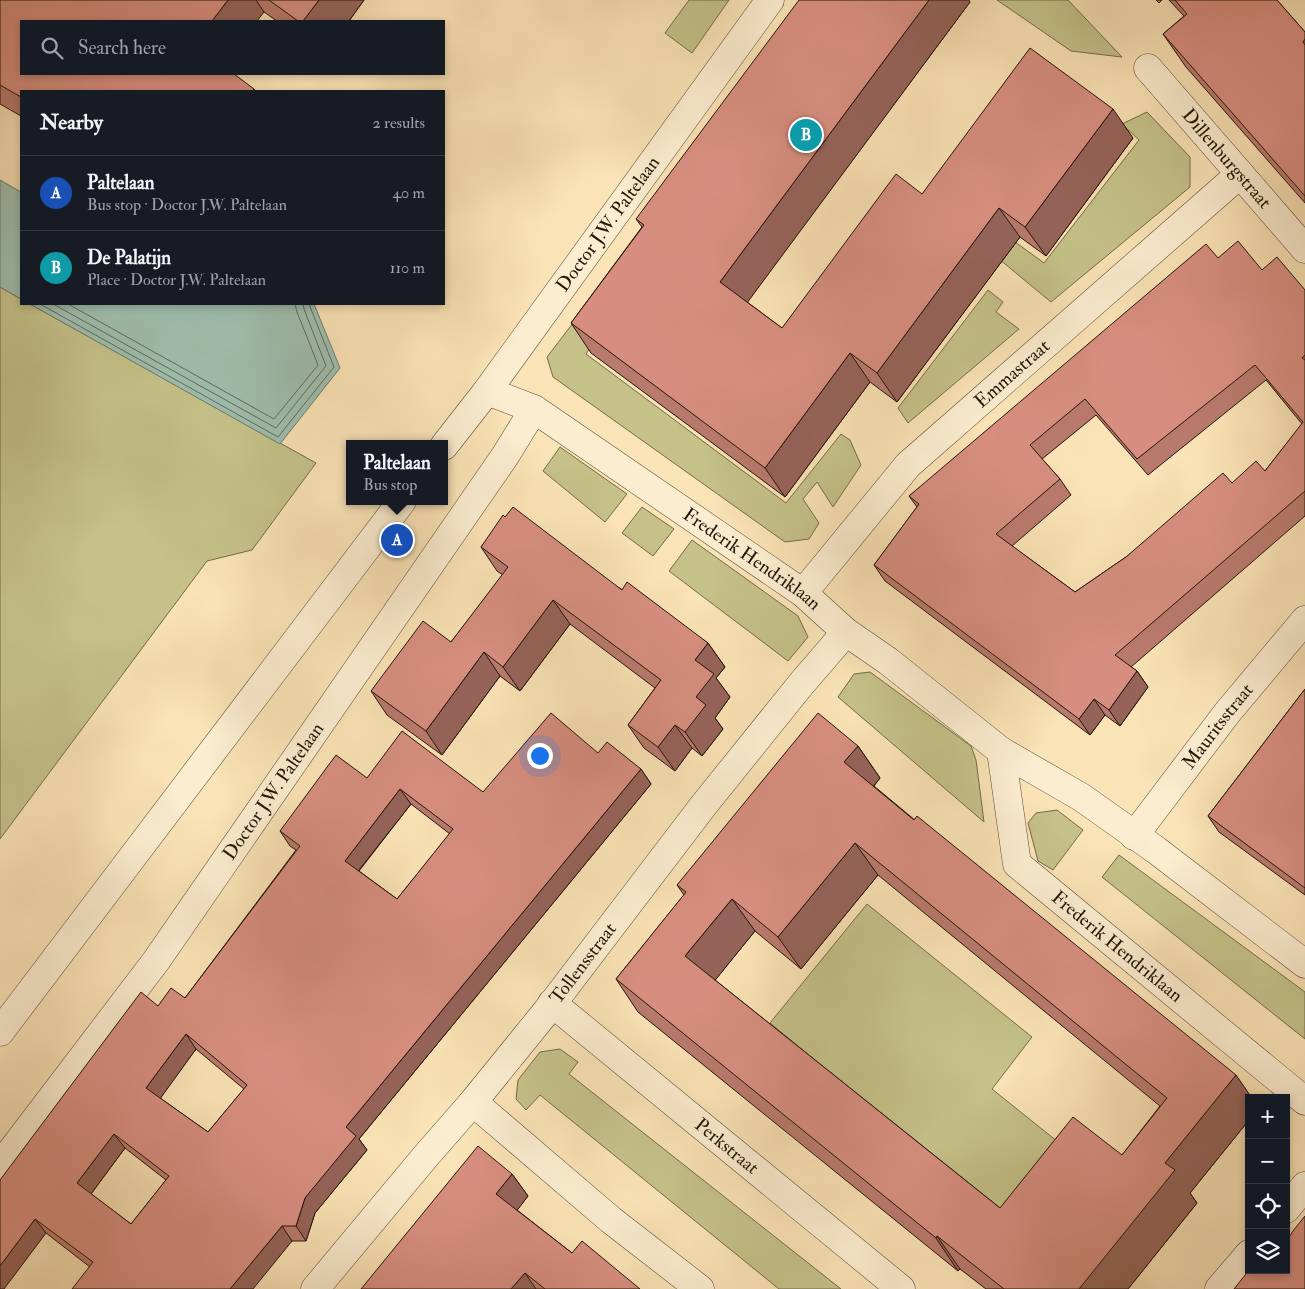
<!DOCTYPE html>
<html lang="en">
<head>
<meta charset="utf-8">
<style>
	body { margin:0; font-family:"IM FELL Double Pica",serif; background:#20242c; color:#f1f3f6 }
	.controls { position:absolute; right:15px; bottom:15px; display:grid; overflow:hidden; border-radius:0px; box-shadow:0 2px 8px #0003 }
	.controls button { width:45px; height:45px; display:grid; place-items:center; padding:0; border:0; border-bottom:1px solid #363941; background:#171b24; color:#f1f3f6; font:25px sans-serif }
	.you { position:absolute; left:539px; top:755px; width:18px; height:18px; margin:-12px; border:4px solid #fff; border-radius:50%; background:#1a73e8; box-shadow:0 0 0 8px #1a73e833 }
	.badge { display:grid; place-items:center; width:32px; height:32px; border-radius:50%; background:#0b8043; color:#fff; font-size:16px; font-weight:700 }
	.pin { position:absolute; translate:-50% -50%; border:2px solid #fff; box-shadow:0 1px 5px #0006 }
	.popup { position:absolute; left:346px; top:440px; width:102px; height:65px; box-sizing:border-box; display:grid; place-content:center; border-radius:0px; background:#171b24; filter:drop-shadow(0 1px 4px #0005); font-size:16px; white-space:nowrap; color:#9ea1a6 }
	.popup b { font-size:19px; color:#f1f3f6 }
	.popup::after { content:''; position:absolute; left:50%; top:100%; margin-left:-10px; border:10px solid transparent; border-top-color:#171b24 }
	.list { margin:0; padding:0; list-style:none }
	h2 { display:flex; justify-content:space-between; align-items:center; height:65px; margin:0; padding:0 20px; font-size:21px }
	h2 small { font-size:16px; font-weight:400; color:#9ea1a6 }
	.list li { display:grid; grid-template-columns:32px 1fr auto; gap:15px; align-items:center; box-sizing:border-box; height:75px; padding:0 20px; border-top:1px solid #363941 }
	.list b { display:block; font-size:19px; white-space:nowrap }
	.list p { margin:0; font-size:16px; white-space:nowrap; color:#9ea1a6 }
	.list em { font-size:16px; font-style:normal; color:#9ea1a6 }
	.icon { flex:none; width:28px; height:28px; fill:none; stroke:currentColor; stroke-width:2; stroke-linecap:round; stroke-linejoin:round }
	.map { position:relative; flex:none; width:1305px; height:1289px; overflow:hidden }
	.search { position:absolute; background:#171b24; box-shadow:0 2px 8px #0003; left:20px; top:20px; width:425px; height:55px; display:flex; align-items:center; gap:12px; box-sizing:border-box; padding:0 18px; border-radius:0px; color:#9ea1a6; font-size:19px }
	.panel { position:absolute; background:#171b24; box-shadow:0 2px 8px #0003; left:20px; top:90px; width:425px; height:215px; border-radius:0px }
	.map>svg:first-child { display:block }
</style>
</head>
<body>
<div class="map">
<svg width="1305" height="1289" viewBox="0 0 1305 1289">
	<rect width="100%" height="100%" fill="#fae3b6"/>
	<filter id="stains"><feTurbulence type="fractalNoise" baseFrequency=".004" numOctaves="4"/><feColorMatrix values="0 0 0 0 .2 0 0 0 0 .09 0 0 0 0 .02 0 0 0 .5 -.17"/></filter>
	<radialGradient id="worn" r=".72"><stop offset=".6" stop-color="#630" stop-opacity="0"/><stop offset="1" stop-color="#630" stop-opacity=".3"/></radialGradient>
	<g fill="#c5c189" stroke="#746a48">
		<path d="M689,0H729L692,53L665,33Z"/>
		<path d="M997,0H1068L1122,57L1071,51Z"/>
		<path d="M1147,112L1190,157V187L1051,302L976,240L989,223L1044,263L1139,140L1122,124Z"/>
		<path d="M0,287L21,299V304H30L316,463L252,550L207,561L0,839Z"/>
		<path d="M988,290L1003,302L996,312L1019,329L908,423L898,408Z"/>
		<path d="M583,310L605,326L586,354L786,503L841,434L850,440L861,465L833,507L817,482L803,499L819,523L809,539L785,542L553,377L547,357Z"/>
		<path d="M560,447L627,494L605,522L543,471Z"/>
		<path d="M642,507L674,529L653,556L622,533Z"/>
		<path d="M692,540L798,616L808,637L788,661L669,571Z"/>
		<path d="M870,672L971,746L976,760L984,822L838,697L854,674Z"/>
		<path d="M1057,810L1083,830L1053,870L1038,861L1028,823L1036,813Z"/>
		<path d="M1119,855L1305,992V1039L1102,877Z"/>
		<path d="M867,904L1032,1037L992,1089L1073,1154L1013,1224L770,1023Z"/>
		<path d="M560,1049L578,1062L569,1074L841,1289H779L540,1095L526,1110L516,1099L518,1080L540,1052Z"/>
	</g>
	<g fill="#9ebeae" stroke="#6c7a6c">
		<path d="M0,180L21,192V299L0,287Z"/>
		<path d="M30,304H314L340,368L280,444Z"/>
	</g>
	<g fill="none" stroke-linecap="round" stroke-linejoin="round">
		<g stroke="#60695b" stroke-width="1">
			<path d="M40,304L278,437L334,367L309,304"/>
			<path d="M53,304L276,428L326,366L304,309L303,304"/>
			<path d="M68,304L274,419L318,365L297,312L295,304"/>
		</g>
		<g stroke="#584834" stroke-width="29">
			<g id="minor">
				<path id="s1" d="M1148,68L1305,249"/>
				<path id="s2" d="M487,391L534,409L803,593L846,632L888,661L1001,751L1081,797L1156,850L1305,964"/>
				<path id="s3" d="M444,446L487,391L770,0"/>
				<path id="s4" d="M803,593L908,465L1240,174"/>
				<path id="s5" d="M1001,751L1017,864L1305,1101"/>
				<path id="s6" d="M1134,836L1227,713L1305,620"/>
				<path id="s7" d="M552,1003L901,1289"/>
				<path d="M0,1032L402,501"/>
				<path d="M473,1102L611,1220L700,1289"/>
				<path id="s8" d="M0,1166L156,961L505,456L534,409"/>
				<path d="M1286,1209L1305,1186"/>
				<path id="s9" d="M315,1289L425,1157L473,1102L546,1012L703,806L802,683L846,632"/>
				<path d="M1219,1289L1249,1254"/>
			</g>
		</g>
		<use href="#minor" stroke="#fcedd0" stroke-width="28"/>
	</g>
	<g fill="#b97a6e" stroke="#221408" fill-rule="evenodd">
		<path d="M0,0H364L349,21H277L264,12L21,21L254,89L256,91H21V116L0,104Z"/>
		<path d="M1156,0H1162L1159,3Z"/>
		<path d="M1169,0H1277L1305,32V203L1186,67L1163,34L1184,16Z"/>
		<path d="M970,2L747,302L782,328L922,194L1133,138L1046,256L1020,237L897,402L870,382L785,497L591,353L571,323L642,227L636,219Z"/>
		<path d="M1218,258L1262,270L1305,290V516L1131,667L1137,671L1148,687L1120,726L1105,715L1090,735L885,581L874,565L917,507L909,496ZM1266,380L1302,424L1265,471L1232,483L1126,557L1075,592L1012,546L1071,495L1060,479L1042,459L1096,415L1148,475Z"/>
		<path d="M505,517L708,643L725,667L716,678L730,697L715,718L723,729L702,756L692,748L675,771L644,748L628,725L655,688L570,624L520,691L500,676L442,755L387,715L371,691L451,642L503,575L497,571L481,547Z"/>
		<path d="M1305,689V895L1219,832L1208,816Z"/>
		<path d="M858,746L880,778L874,786L1249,1098V1120L1190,1193L1197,1203L1128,1289H986L960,1269L958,1271L638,1012L616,979L684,895L677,885ZM878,875L1160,1106L1122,1155L1000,1208L715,980L755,931L801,969Z"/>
		<path d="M598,753L641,769L651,784L359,1139L367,1150L315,1213L306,1241H292L90,1267L46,1233L0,1180L185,998L296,850L290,846L280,831L367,778L483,792ZM411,804L450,834L397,899L359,871ZM196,1049L244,1089L208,1132L160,1098ZM125,1148L166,1180L131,1224L91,1194Z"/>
		<path d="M512,1174L528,1196L517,1210L572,1253L640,1289H361Z"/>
	</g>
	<g fill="#96635a" stroke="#221408">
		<path d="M228,0H256L264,12L257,21H212Z"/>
		<path d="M319,0H364L349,21H303Z"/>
		<path d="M929,0H969L970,2L741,311L720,282Z"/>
		<path d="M1113,109L1133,138L1046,256L1025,227Z"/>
		<path d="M999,208L1020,237L897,402L877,373Z"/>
		<path d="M850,353L870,382L785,497L765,468Z"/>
		<path d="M553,600L570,624L520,691L503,667Z"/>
		<path d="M708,643L725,667L716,678L730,697L715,718L723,729L702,756L685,732L696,697L695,660Z"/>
		<path d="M484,652L500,676L442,755L426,731Z"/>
		<path d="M1137,671L1148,687L1120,726L1109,710Z"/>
		<path d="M1094,699L1105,715L1090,735L1079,719Z"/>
		<path d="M675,725L692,748L675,771L658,747Z"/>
		<path d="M858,746L880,778L867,794L844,762Z"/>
		<path d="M641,769L651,784L359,1139L367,1150L315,1213L306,1241L296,1226L305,1198L346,1127Z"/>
		<path d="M400,789L411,804L355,875L345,861Z"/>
		<path d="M855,843L878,875L801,969L778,937Z"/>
		<path d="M732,899L755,931L708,989L685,956Z"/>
		<path d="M186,1034L196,1049L157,1103L146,1088Z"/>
		<path d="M1236,1075L1252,1098H1249V1120L1190,1193L1197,1203L1128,1289H1079L1165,1163Z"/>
		<path d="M114,1134L125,1148L88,1198L77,1183Z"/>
		<path d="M512,1174L528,1196L512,1217L496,1194Z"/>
		<path d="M35,1219L46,1233L4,1289H0V1266Z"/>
		<path d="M282,1226L292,1241L253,1289H230Z"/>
		<path d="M937,1236L960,1269L958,1271L936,1238Z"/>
		<path d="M525,1273L536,1289H511Z"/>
	</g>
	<g fill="#d78e80" stroke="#221408" fill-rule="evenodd">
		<path d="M0,0H228L212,21H21V74H234L254,89L252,91H21V97L0,85Z"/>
		<path d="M269,0H319L303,21H298Z"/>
		<path d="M799,0H929L720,282L782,328L896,174L922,194L1030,48L1113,109L1025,227L999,208L877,373L850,353L765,468L571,323L644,225L636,219Z"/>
		<path d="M1175,0H1277L1305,32V39L1303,42L1305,45V196L1163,34L1187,14Z"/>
		<path d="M1238,241L1262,270L1277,257L1305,290V355L1302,358L1305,360V491L1115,655L1137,671L1109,710L1094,699L1079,719L874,565L919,504L909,496L1206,244L1218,258ZM1255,365L1303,422L1265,471L1256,461L1232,483L1223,473L1126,557L1075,592L996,534L1060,479L1030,445L1085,399L1137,459Z"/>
		<path d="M513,507L622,590L627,582L708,643L695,660L714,674L696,697L706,705L685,732L675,725L658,747L628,725L661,680L553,600L503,667L484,652L426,731L371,691L423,621L451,642L508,567L481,547L503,515L505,517Z"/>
		<path d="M1305,689V888L1208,816Z"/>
		<path d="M551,713L598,753L607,742L641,769L346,1127L356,1136L305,1198L296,1226H282L230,1289H72L93,1262L35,1219L0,1266V1180L141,992L158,1006L171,988L185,998L300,846L280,831L336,755L367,778L402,731L483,792ZM400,789L453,829L397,899L345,861ZM186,1034L247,1085L208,1132L146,1088ZM114,1134L169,1176L131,1224L77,1183Z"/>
		<path d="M818,713L858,746L844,762L914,820L917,816L1236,1075L1165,1163L1175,1170L1079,1289H1004L937,1236L936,1238L616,979L686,892L677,885ZM855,843L1167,1098L1122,1155L1073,1117L1000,1208L685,956L732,899L778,937Z"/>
		<path d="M478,1146L512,1174L496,1194L572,1253L582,1241L640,1289H545L525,1273L511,1289H361Z"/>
		<path d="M1305,1216V1289H1234L1249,1270H1286V1242L1293,1231Z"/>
	</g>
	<g text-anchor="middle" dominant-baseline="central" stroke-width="4" stroke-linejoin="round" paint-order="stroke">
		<g font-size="19" fill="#221408" stroke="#fcedd0">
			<text stroke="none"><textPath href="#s1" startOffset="120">Dillenburgstraat</textPath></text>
			<text stroke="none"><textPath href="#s3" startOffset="276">Doctor J.W. Paltelaan</textPath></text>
			<text stroke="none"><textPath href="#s4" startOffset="304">Emmastraat</textPath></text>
			<text stroke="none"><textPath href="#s2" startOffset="315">Frederik Hendriklaan</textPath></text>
			<text stroke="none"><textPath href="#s6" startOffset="138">Mauritsstraat</textPath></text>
			<text stroke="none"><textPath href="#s8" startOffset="464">Doctor J.W. Paltelaan</textPath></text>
			<text stroke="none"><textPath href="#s5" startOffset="244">Frederik Hendriklaan</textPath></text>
			<text stroke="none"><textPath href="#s9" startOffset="422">Tollensstraat</textPath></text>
			<text stroke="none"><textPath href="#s7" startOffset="226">Perkstraat</textPath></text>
		</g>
	</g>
	<rect width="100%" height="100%" filter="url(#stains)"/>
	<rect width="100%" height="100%" fill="url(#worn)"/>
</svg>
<div class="controls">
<button>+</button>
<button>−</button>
<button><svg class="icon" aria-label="locate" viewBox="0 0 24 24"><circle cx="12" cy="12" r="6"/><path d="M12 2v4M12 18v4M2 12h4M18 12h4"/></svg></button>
<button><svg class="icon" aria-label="layers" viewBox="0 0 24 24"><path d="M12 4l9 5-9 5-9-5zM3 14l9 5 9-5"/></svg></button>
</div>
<div class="you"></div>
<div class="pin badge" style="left:397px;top:540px;background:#1a4fb4">A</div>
<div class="popup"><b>Paltelaan</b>Bus stop</div>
<div class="pin badge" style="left:806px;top:135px;background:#0f9aa8">B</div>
<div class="search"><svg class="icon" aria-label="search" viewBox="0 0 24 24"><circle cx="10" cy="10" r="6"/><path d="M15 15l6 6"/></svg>Search here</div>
<section class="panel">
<h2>Nearby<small>2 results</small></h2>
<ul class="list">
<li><span class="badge" style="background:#1a4fb4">A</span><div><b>Paltelaan</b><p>Bus stop · Doctor J.W. Paltelaan</p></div><em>40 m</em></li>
<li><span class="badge" style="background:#0f9aa8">B</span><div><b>De Palatijn</b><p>Place · Doctor J.W. Paltelaan</p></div><em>110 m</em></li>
</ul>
</section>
</div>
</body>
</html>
